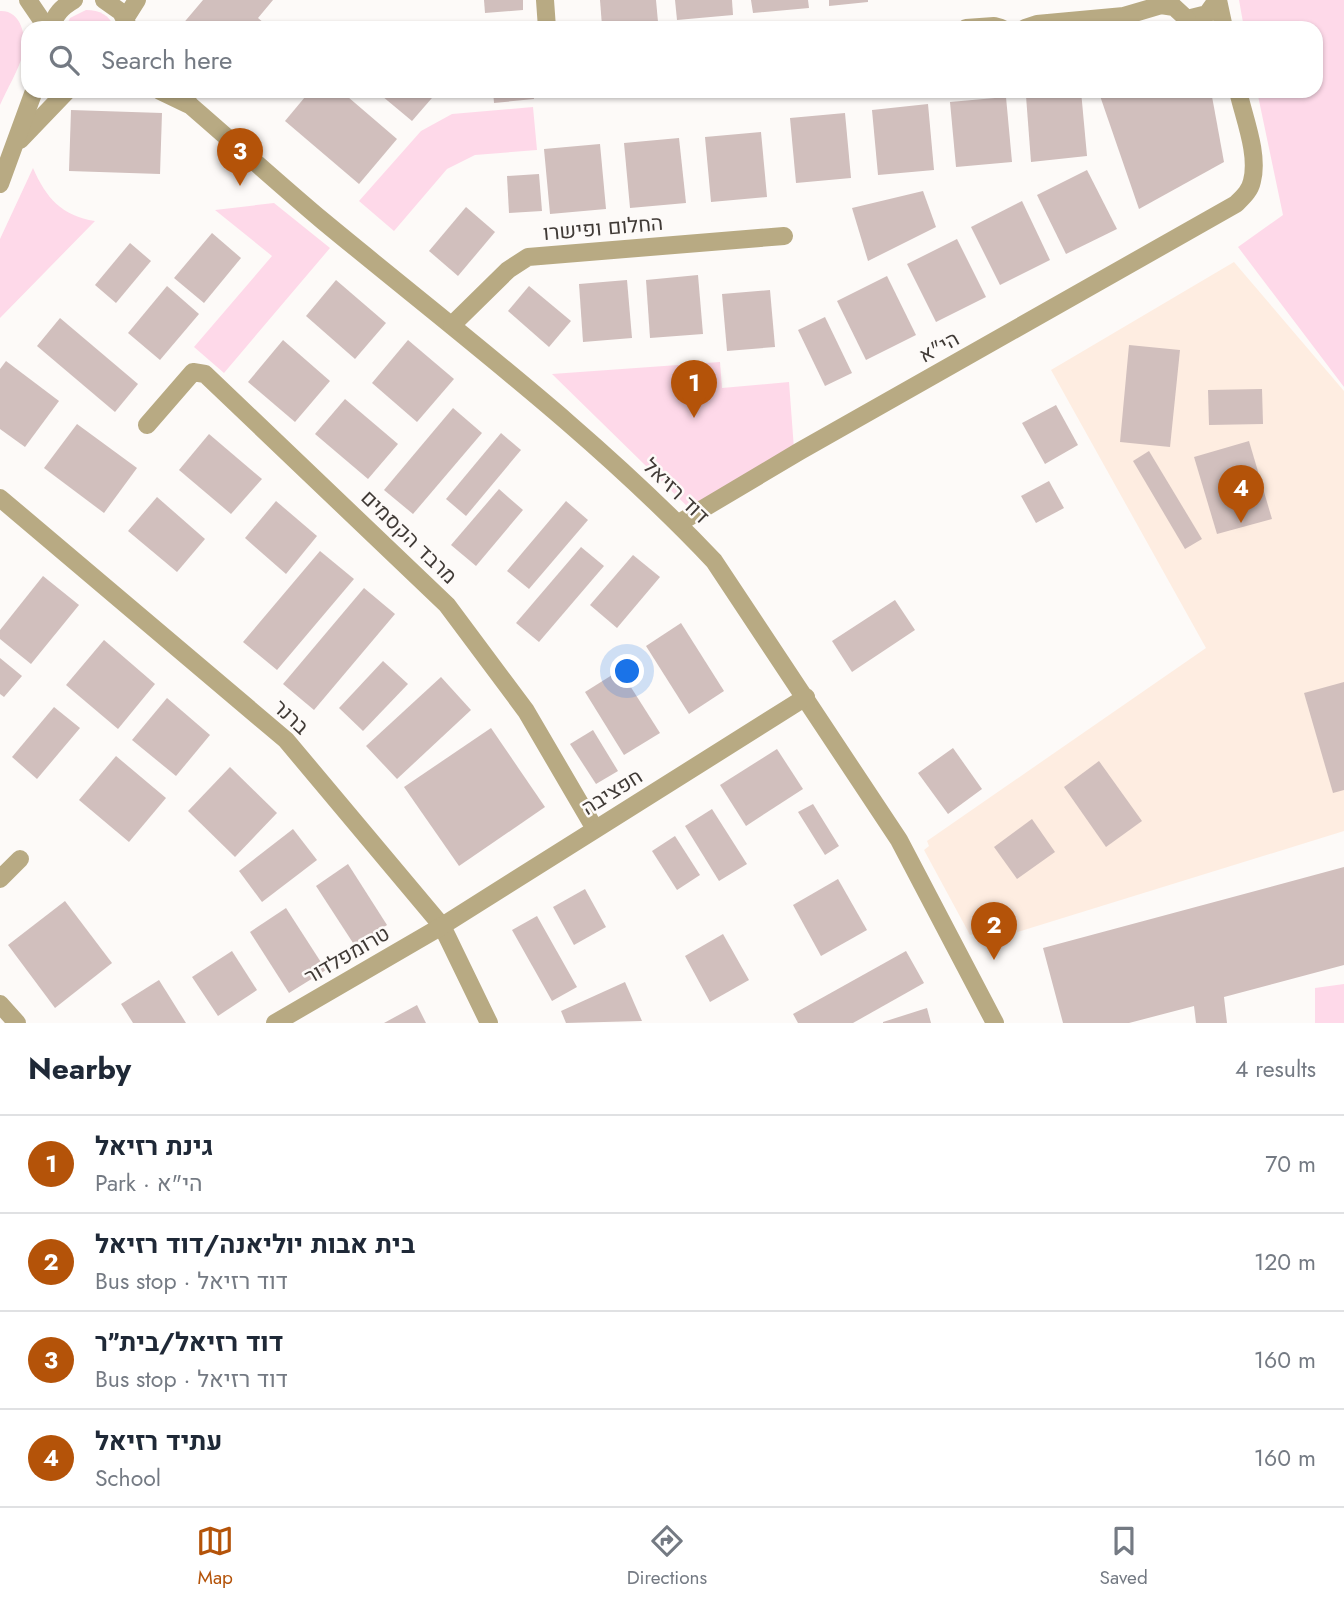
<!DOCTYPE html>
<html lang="en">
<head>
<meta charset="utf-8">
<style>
	body { margin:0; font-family:Jost,Heebo,sans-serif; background:#f2f2f3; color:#1f2937 }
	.you { position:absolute; left:628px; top:672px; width:24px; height:24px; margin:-18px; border:5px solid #fff; border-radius:50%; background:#1a73e8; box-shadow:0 0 0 10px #1a73e833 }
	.badge { display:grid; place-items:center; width:46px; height:46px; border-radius:50%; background:#b45309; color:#fff; font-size:23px; font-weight:700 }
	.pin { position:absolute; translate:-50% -58px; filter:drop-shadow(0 2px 4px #0008) }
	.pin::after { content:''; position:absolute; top:37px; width:24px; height:21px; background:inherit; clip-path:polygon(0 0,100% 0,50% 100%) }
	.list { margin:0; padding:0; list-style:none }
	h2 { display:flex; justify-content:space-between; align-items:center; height:91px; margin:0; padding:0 28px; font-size:30px }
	h2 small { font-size:23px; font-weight:400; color:#747a83 }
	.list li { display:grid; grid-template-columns:46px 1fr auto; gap:21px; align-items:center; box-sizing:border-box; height:98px; padding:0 28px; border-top:2px solid #e0e1e3 }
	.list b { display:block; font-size:26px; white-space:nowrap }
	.list p { margin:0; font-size:23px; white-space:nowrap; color:#747a83 }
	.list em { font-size:23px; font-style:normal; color:#747a83 }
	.icon { flex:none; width:38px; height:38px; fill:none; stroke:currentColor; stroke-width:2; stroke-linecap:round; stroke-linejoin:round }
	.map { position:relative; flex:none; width:1344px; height:1023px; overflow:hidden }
	.search { position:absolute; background:#fff; box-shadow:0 2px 5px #0004; left:21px; right:21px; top:21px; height:77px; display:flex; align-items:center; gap:18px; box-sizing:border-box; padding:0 24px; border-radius:21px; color:#747a83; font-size:26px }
	.sheet { height:483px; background:#fff }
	nav { display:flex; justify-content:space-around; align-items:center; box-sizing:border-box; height:98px; border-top:2px solid #e0e1e3; background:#fff; font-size:19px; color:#747a83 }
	nav a { display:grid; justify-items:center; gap:4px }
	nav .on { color:#b45309 }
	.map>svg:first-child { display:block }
</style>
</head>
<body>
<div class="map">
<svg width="1344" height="1023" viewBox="0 0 1344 1023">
	<rect width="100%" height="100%" fill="#fdfaf8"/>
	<path fill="#feede1" d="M1234,262L1344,391V831L979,944L974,934L970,935L924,850L929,846L927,841L1206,648L1051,370Z"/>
	<g fill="#fed9e9">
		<path d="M1239,0H1344V387L1238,247L1283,215L1257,91H1316V28H1244Z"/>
		<path d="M86,10C100,10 109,15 115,28H65L70,18Z"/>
		<path d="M0,11C21,10 27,36 23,54C18,71 7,89 0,105Z"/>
		<path d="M533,107L537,150L475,155L447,169L394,231L359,201L421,131L452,114Z"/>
		<path d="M33,168C46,198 62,216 95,221L0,318V239Z"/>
		<path d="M274,203L330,248L224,373L194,347L272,256L215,210Z"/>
		<path d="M720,362L722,388L789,382L794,449L692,511L552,374Z"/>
		<path d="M1344,984V1023H1315V988Z"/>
	</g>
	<g fill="#d1bfbd">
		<path d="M203,0H273L258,18L270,28H184L181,26Z"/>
		<path d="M484,0H523V10L485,13Z"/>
		<path d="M600,0H656L658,22L602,26Z"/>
		<path d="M675,0H732L733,15L677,20Z"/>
		<path d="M751,0H808L809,8L753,13Z"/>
		<path d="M829,0H868V2L829,6Z"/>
		<path d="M310,91H341L397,139L359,184L285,121Z"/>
		<path d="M376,91H438L412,121Z"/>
		<path d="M493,91H533L534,99L494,103Z"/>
		<path d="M1081,91L1087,156L1031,162L1026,96Z"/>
		<path d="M1152,91H1211L1224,162L1139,209L1099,93Z"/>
		<path d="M1006,97L1012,162L956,167L950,102Z"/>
		<path d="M928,104L934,170L878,175L872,110Z"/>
		<path d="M71,110L162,113L160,174L69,171Z"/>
		<path d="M845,113L851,178L796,183L790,118Z"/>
		<path d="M761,132L767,197L711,202L705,137Z"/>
		<path d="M679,138L686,203L630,208L624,143Z"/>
		<path d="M600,144L606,209L550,214L544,149Z"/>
		<path d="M1087,170L1117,229L1066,254L1037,195Z"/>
		<path d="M539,174L542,211L509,213L507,176Z"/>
		<path d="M923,191L936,227L868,261L852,208Z"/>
		<path d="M1022,201L1050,260L1000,285L971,227Z"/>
		<path d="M466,207L495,232L458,276L429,251Z"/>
		<path d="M212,233L241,258L204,303L174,278Z"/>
		<path d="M957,239L986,297L936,322L907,264Z"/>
		<path d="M130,243L151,261L116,303L95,285Z"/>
		<path d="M698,275L703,334L650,338L646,280Z"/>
		<path d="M887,276L916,335L866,360L837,301Z"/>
		<path d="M336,280L386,323L355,359L306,316Z"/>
		<path d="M627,280L632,338L583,342L579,284Z"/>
		<path d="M167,286L199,314L160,360L128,333Z"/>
		<path d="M529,286L571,321L549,347L508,311Z"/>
		<path d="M770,290L775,347L727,351L722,294Z"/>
		<path d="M825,317L852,373L825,386L798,330Z"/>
		<path d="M60,318L138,384L115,412L37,346Z"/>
		<path d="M283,340L330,381L295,422L248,382Z"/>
		<path d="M408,340L454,379L417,422L372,383Z"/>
		<path d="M1129,345L1180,350L1170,447L1120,442Z"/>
		<path d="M6,361L59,401L25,447L0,429V369Z"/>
		<path d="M1262,389L1263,424L1209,425L1208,390Z"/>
		<path d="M345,399L398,444L368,479L315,434Z"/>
		<path d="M1056,405L1078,445L1045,464L1022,423Z"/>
		<path d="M453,408L482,433L413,514L384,490Z"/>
		<path d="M77,424L137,468L104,513L44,468Z"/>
		<path d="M501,433L521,450L466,516L446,499Z"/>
		<path d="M209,434L262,479L231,514L179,470Z"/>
		<path d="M1249,441L1272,519L1217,534L1194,457Z"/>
		<path d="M1149,451L1202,539L1185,549L1133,461Z"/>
		<path d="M1049,481L1064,508L1036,523L1021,496Z"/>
		<path d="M499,489L523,510L476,566L451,545Z"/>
		<path d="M157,497L205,539L177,572L128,531Z"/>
		<path d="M276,501L317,536L286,574L245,538Z"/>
		<path d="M566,501L588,520L529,589L507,571Z"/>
		<path d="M581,547L604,566L539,642L516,623Z"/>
		<path d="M320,551L354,579L277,670L243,642Z"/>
		<path d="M633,555L660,577L617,628L590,605Z"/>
		<path d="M43,576L79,605L31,664L0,639V630Z"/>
		<path d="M364,588L395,614L314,710L283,684Z"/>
		<path d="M895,600L915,630L852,672L832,641Z"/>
		<path d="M681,623L724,691L689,714L646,646Z"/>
		<path d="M104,640L155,684L118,729L66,685Z"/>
		<path d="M0,658L22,676L4,697L0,694Z"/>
		<path d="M383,661L408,684L363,731L339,708Z"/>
		<path d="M620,670L660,733L624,755L585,692Z"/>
		<path d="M441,677L471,710L397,779L366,746Z"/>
		<path d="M1344,682V790L1333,793L1304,693Z"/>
		<path d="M167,698L210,735L176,776L132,740Z"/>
		<path d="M54,707L80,728L37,779L12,757Z"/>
		<path d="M491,728L545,807L459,866L404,787Z"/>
		<path d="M593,730L618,771L596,784L570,744Z"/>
		<path d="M953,748L982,789L948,814L918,773Z"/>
		<path d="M777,749L803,789L746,826L720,785Z"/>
		<path d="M116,756L166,798L129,842L79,800Z"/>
		<path d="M1099,761L1142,821L1106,847L1064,787Z"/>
		<path d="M230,767L277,813L235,857L188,811Z"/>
		<path d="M813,804L839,846L825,855L798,812Z"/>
		<path d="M712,809L747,864L719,881L685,826Z"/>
		<path d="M1032,819L1055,852L1017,879L994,847Z"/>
		<path d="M293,829L317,860L262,902L239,871Z"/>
		<path d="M675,836L700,875L677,890L652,851Z"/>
		<path d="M348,864L387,925L355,946L316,886Z"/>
		<path d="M1344,867V965L1224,997L1227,1023H1196L1194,1006L1129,1023H1063L1043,948Z"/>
		<path d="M838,879L867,930L821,956L793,905Z"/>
		<path d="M585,889L606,927L574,945L553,907Z"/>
		<path d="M65,901L112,963L55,1008L8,945Z"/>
		<path d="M286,908L326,970L289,993L250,932Z"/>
		<path d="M537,916L577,987L552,1001L512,930Z"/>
		<path d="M723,934L749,980L710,1002L685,956Z"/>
		<path d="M232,951L257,990L218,1016L192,977Z"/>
		<path d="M906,951L924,983L853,1023H798L793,1014Z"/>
		<path d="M159,980L186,1023H133L121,1004Z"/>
		<path d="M625,982L642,1021L566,1023L561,1011Z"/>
		<path d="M417,1005L426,1023H384Z"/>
		<path d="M927,1008L931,1023H883V1022Z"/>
	</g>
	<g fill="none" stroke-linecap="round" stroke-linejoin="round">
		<g stroke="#b8aa83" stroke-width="18">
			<path d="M28,0L47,28"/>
			<path d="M104,0L121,12L129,28"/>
			<path d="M545,0L547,28"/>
			<path d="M1218,0L1224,28"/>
			<path d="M125,19L137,0"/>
			<path d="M1187,19L1207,14L1217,0"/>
			<path d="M51,28C55,14 62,7 74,0"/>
			<path d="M966,28L994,26L1001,28"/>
			<path d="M1025,28L1037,24L1124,16L1161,5L1174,7L1187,19V28"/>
			<path d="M160,91L187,104"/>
			<path d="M179,91L191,106C235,144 278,183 323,221C456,331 595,435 714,561L899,840L995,1023"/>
			<path d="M20,140L67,91"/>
			<path d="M0,184L34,91"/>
			<path d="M452,325L508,270L528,257L784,236"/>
			<path d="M147,425L193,372L205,374L447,605L526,711L595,829"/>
			<path d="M0,498L286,740L442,926L489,1023"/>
			<path d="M679,523L800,451L1236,204C1243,197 1250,191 1252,181C1259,154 1244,118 1238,91"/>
			<path d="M0,879L20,859"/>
			<path d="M0,1004L17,1023"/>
			<path d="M275,1023L442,926L806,697"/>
		</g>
	</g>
	<g text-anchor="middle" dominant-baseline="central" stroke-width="5" stroke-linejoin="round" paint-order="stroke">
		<g font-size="21" fill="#403a36" stroke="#fdfaf8">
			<text transform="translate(603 228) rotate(-5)">החלום ופישרו</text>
			<text transform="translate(939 347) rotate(-29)">הי"א</text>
			<text transform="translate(676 491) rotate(44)">דוד רזיאל</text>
			<text transform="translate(409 537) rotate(44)">מרבד הקסמים</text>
			<text transform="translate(291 717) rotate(43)">ברנר</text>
			<text transform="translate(612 792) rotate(-32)">חפציבה</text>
			<text transform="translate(347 955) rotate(-30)">טרומפלדור</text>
		</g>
	</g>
</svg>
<div class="you"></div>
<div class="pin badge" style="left:694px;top:418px">1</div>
<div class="pin badge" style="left:994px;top:960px">2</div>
<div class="pin badge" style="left:240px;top:186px">3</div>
<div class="pin badge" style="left:1241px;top:523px">4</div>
<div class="search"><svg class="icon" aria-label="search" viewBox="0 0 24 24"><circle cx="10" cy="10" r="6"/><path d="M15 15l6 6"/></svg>Search here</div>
</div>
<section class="sheet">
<h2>Nearby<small>4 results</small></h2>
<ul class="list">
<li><span class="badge">1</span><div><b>גינת רזיאל</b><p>Park · הי&quot;א</p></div><em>70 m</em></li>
<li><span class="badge">2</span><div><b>בית אבות יוליאנה/דוד רזיאל</b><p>Bus stop · דוד רזיאל</p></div><em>120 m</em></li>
<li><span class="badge">3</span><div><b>דוד רזיאל/בית״ר</b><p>Bus stop · דוד רזיאל</p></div><em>160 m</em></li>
<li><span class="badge">4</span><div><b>עתיד רזיאל</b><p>School</p></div><em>160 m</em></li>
</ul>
</section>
<nav>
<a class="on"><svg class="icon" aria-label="map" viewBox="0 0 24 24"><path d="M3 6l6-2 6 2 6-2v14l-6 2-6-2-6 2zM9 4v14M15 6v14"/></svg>Map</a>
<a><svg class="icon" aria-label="directions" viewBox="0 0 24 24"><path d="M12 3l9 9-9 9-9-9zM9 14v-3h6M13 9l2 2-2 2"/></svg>Directions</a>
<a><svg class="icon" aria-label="saved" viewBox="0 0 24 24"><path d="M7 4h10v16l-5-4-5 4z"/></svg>Saved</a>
</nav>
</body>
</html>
